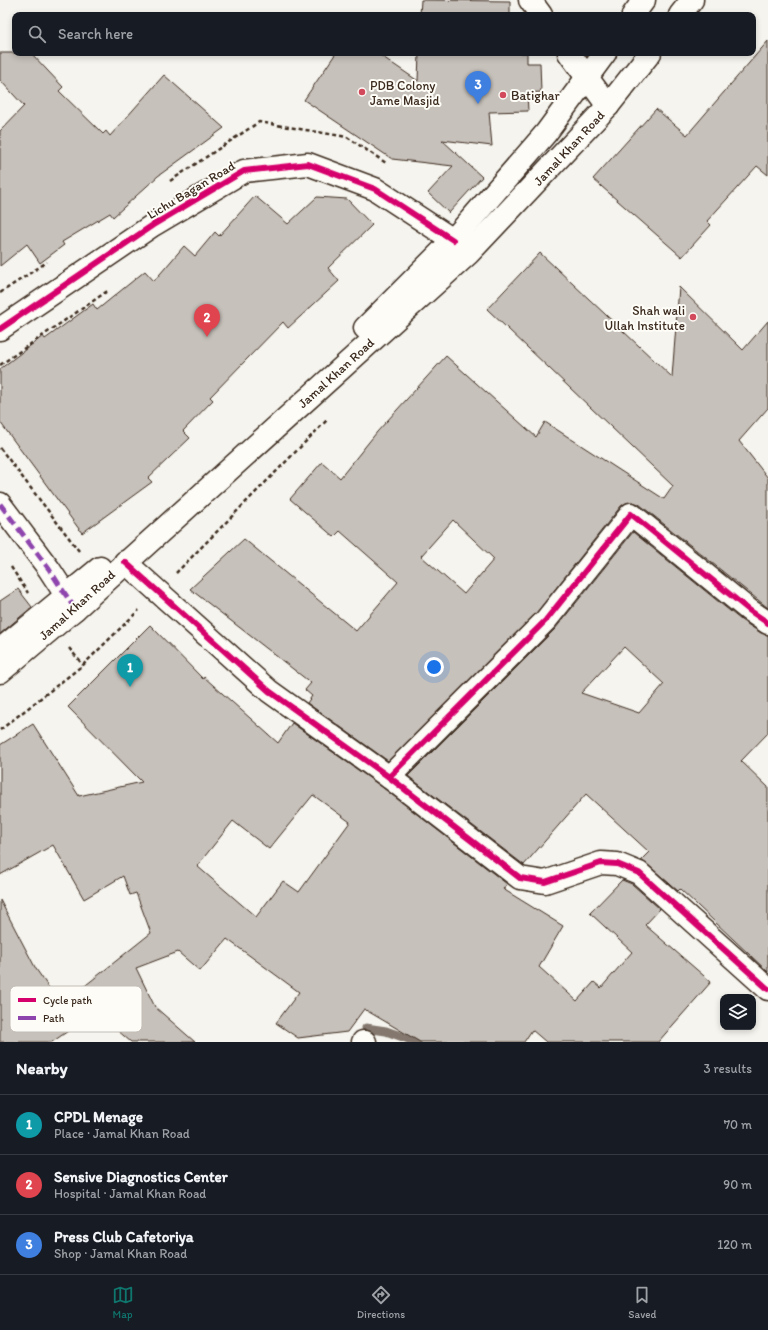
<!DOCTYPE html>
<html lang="en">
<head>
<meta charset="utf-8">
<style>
	body { margin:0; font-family:Itim,sans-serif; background:#20242c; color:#f1f3f6 }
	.controls { position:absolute; right:12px; bottom:12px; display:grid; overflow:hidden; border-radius:8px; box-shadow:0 2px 6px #0003 }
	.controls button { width:36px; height:36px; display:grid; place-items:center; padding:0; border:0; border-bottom:1px solid #363941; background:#171b24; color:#f1f3f6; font:20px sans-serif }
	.you { position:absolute; left:434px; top:667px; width:14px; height:14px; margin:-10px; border:3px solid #fff; border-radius:50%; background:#1a73e8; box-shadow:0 0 0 6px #1a73e833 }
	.badge { display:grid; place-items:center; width:26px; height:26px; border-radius:50%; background:#0f766e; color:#fff; font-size:13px; font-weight:700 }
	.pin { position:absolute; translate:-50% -33px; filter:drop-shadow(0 1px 2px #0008) }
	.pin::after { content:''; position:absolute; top:21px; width:14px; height:12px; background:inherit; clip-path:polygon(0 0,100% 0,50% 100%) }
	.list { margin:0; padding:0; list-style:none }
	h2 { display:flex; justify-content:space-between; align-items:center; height:52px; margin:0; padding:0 16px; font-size:17px }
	h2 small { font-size:13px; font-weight:400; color:#9ea1a6 }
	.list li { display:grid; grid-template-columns:26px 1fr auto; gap:12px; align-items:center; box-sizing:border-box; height:60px; padding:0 16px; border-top:1px solid #363941 }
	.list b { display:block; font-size:15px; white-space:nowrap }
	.list p { margin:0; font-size:13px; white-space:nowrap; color:#9ea1a6 }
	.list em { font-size:13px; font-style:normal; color:#9ea1a6 }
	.icon { flex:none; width:22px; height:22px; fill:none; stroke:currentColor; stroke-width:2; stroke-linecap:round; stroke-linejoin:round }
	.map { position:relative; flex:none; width:768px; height:1042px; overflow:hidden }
	.search { position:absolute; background:#171b24; box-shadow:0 2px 6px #0003; left:12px; right:12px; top:12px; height:44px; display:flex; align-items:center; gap:10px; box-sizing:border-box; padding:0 14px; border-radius:8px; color:#9ea1a6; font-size:15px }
	.sheet { height:232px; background:#171b24 }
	nav { display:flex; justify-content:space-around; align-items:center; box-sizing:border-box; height:56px; border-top:1px solid #363941; background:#171b24; font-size:11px; color:#9ea1a6 }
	nav a { display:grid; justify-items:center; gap:2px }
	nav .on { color:#0f766e }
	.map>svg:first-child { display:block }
</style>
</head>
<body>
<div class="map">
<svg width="768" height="1042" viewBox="0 0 768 1042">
	<rect width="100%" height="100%" fill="#f5f4ee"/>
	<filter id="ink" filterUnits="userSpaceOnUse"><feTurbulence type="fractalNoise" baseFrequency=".025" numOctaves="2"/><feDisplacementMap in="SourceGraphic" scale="8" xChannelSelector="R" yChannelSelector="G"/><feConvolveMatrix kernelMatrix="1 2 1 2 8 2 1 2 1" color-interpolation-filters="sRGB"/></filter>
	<g filter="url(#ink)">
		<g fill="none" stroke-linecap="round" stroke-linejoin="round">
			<path stroke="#84786e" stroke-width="9" d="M366,1028L386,1031L417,1042"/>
		</g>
		<g fill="#c7c1bb" stroke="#3b2a1e" fill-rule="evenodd">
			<path d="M421,0L510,1V15H420Z"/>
			<path d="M768,41V175L757,166L707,221L711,225L682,257L593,179L656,109L687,135Z"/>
			<path d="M0,53H31L63,87L59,91L103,134L106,131L110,136L164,75L224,128L158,176L113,217L110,213L62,242L64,245L40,263L27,244L0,266V131L24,106L0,80Z"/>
			<path d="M336,53H377L418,81L419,53H527V63H540L541,92L527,93L528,111L489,112L492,146L442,140L482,177L449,213L428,193L453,166L392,159L304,100Z"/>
			<path d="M255,196L288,224L317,197L347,199L372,225L328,268L339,281L288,328L283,322L210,397L213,400L183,431L190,438L148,478L152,482L82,533L0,422V369L43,336L45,339L93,304L97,310L145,271L154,281L184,246L195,256L215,232L219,236Z"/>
			<path d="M540,253L672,377L679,287L743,350L768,321V408L739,441L768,478V608L639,504L633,502L626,503L621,506L537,612L388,761L307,703L312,696L305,690L311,683L190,589L244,539L356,631L398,582L340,531L334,537L290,499L322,462L340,478L377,432L446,356L536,437L545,422L664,499L673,486L487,309ZM453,520L494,559L464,594L421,556Z"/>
			<path d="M633,532L741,620L761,633L768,635V733L741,761L768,787V972L680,889L678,891L647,864L641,860L649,852L586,794L524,865L408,776L555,629ZM624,647L664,684L639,713L581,693Z"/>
			<path d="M18,589L32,607L0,634V601Z"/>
			<path d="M150,625L203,679L204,677L278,743L292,723L382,787L507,884L503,889L563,926L539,967L577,1001L594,982L601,988L632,952L590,913L622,880L632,884L660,909L645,925L711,982L658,1042H546L532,1030L524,1042H420L364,1009L347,1032L298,1038L276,1023L299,992L227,939L200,971L178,952L136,968L155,1007L195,1042H131L96,1012L52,1042H0V900L36,969L61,1005L151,933L136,893L130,895L123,876L84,899L53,845L0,875V745L33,724L79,796L142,782L68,707ZM313,795L350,822L299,892L283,881L256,917L197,866L233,821L269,849Z"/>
		</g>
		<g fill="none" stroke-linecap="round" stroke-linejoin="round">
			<g stroke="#3b2a1e" stroke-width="25">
				<g id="street">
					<path d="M530,0L541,15"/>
					<path d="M569,53L608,106"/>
					<path d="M0,329L153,225L244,171L308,164L375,189L453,240"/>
					<path d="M0,504L49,569L75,609"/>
					<path d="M125,562L269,691L389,777L520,878L545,882L601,863L617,864L639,873L768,989"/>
					<path d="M389,777L546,620L631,514L749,610L768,623"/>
					<path d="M363,1042H365"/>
				</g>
			</g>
			<g stroke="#3b2a1e" stroke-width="25">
				<g id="secondary">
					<path d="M633,15L644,0"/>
					<path d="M680,15L692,0"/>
					<path d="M365,328L453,240L546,133L605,53"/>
					<path d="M0,650L100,568"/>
					<path d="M0,672L75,609L469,253L608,106L650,53"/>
				</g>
			</g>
			<g stroke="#3b2a1e" stroke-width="2.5" stroke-dasharray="4 3" stroke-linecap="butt">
				<path d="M170,181L259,122L347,137L386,163"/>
				<path d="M0,293L47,262"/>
				<path d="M0,365L109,290"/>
				<path d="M0,448L79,551"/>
				<path d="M11,567L28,593"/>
				<path d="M176,573L327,420"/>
				<path d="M69,648L83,665"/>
				<path d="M0,730L83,665L139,610"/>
			</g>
			<use href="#street" stroke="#fdfcf7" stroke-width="22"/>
			<use href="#secondary" stroke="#fdfcf7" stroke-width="22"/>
			<path stroke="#8e44ad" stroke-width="5" stroke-dasharray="10 5" stroke-linecap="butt" d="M0,504L49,569L75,609"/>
			<g stroke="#fdfcf7" stroke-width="8">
				<g id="cycleway">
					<path d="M0,329L153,225L244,171L308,164L375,189L453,240"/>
					<path d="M125,562L269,691L389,777L520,878L545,882L601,863L617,864L639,873L768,989"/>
					<path d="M389,777L546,620L631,514L749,610L768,623"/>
				</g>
			</g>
			<use href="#cycleway" stroke="#d6006c" stroke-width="6"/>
		</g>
	</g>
	<g fill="#d1495b" stroke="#fdfcf7" stroke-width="1.5">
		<circle cx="362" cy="92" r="4"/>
		<circle cx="503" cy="95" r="4"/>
		<circle cx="693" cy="317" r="4"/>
	</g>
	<g text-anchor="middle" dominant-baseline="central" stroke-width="4" stroke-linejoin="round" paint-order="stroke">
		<g font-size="13" fill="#3b2a1e" stroke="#fdfcf7" text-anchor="start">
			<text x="370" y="85">PDB Colony<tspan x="370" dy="15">Jame Masjid</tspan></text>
			<text x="511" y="95">Batighar</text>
			<text x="685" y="310" text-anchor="end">Shah wali<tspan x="685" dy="15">Ullah Institute</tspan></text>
		</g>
		<g font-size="13" fill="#3b2a1e" stroke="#fdfcf7">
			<text transform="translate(569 148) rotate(-47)">Jamal Khan Road</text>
			<text transform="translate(191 190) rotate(-31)">Lichu Bagan Road</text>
			<text transform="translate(336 373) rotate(-42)">Jamal Khan Road</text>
			<text transform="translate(77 605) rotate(-42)">Jamal Khan Road</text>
		</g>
	</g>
	<rect x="10" y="986" width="132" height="46" rx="6" fill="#fdfcf7" stroke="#c3bdb6" stroke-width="1"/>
	<rect x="18" y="998" width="18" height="4" fill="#d6006c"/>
	<rect x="18" y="1016" width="18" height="4" fill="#8e44ad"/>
	<g font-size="11" fill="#3b2a1e">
		<text x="43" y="1004">Cycle path</text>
		<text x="43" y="1022">Path</text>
	</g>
</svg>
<div class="controls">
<button><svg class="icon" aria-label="layers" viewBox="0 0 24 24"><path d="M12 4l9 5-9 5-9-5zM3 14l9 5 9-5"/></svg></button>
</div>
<div class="you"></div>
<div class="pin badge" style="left:130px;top:687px;background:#0f9aa8">1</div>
<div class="pin badge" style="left:207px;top:337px;background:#e0444e">2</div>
<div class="pin badge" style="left:478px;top:104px;background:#3f7fe0">3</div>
<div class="search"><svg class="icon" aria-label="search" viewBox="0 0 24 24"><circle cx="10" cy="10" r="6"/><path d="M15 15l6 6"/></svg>Search here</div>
</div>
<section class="sheet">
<h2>Nearby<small>3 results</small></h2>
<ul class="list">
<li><span class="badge" style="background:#0f9aa8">1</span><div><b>CPDL Menage</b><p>Place · Jamal Khan Road</p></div><em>70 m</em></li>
<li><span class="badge" style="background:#e0444e">2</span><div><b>Sensive Diagnostics Center</b><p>Hospital · Jamal Khan Road</p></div><em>90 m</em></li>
<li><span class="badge" style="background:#3f7fe0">3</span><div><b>Press Club Cafetoriya</b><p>Shop · Jamal Khan Road</p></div><em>120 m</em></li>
</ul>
</section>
<nav>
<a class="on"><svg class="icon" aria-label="map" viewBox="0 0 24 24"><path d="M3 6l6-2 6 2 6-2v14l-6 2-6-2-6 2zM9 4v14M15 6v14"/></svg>Map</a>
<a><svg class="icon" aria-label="directions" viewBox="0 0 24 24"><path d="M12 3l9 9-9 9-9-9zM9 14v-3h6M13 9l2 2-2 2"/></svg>Directions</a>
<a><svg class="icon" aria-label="saved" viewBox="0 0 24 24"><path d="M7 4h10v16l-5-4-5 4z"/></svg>Saved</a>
</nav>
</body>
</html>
